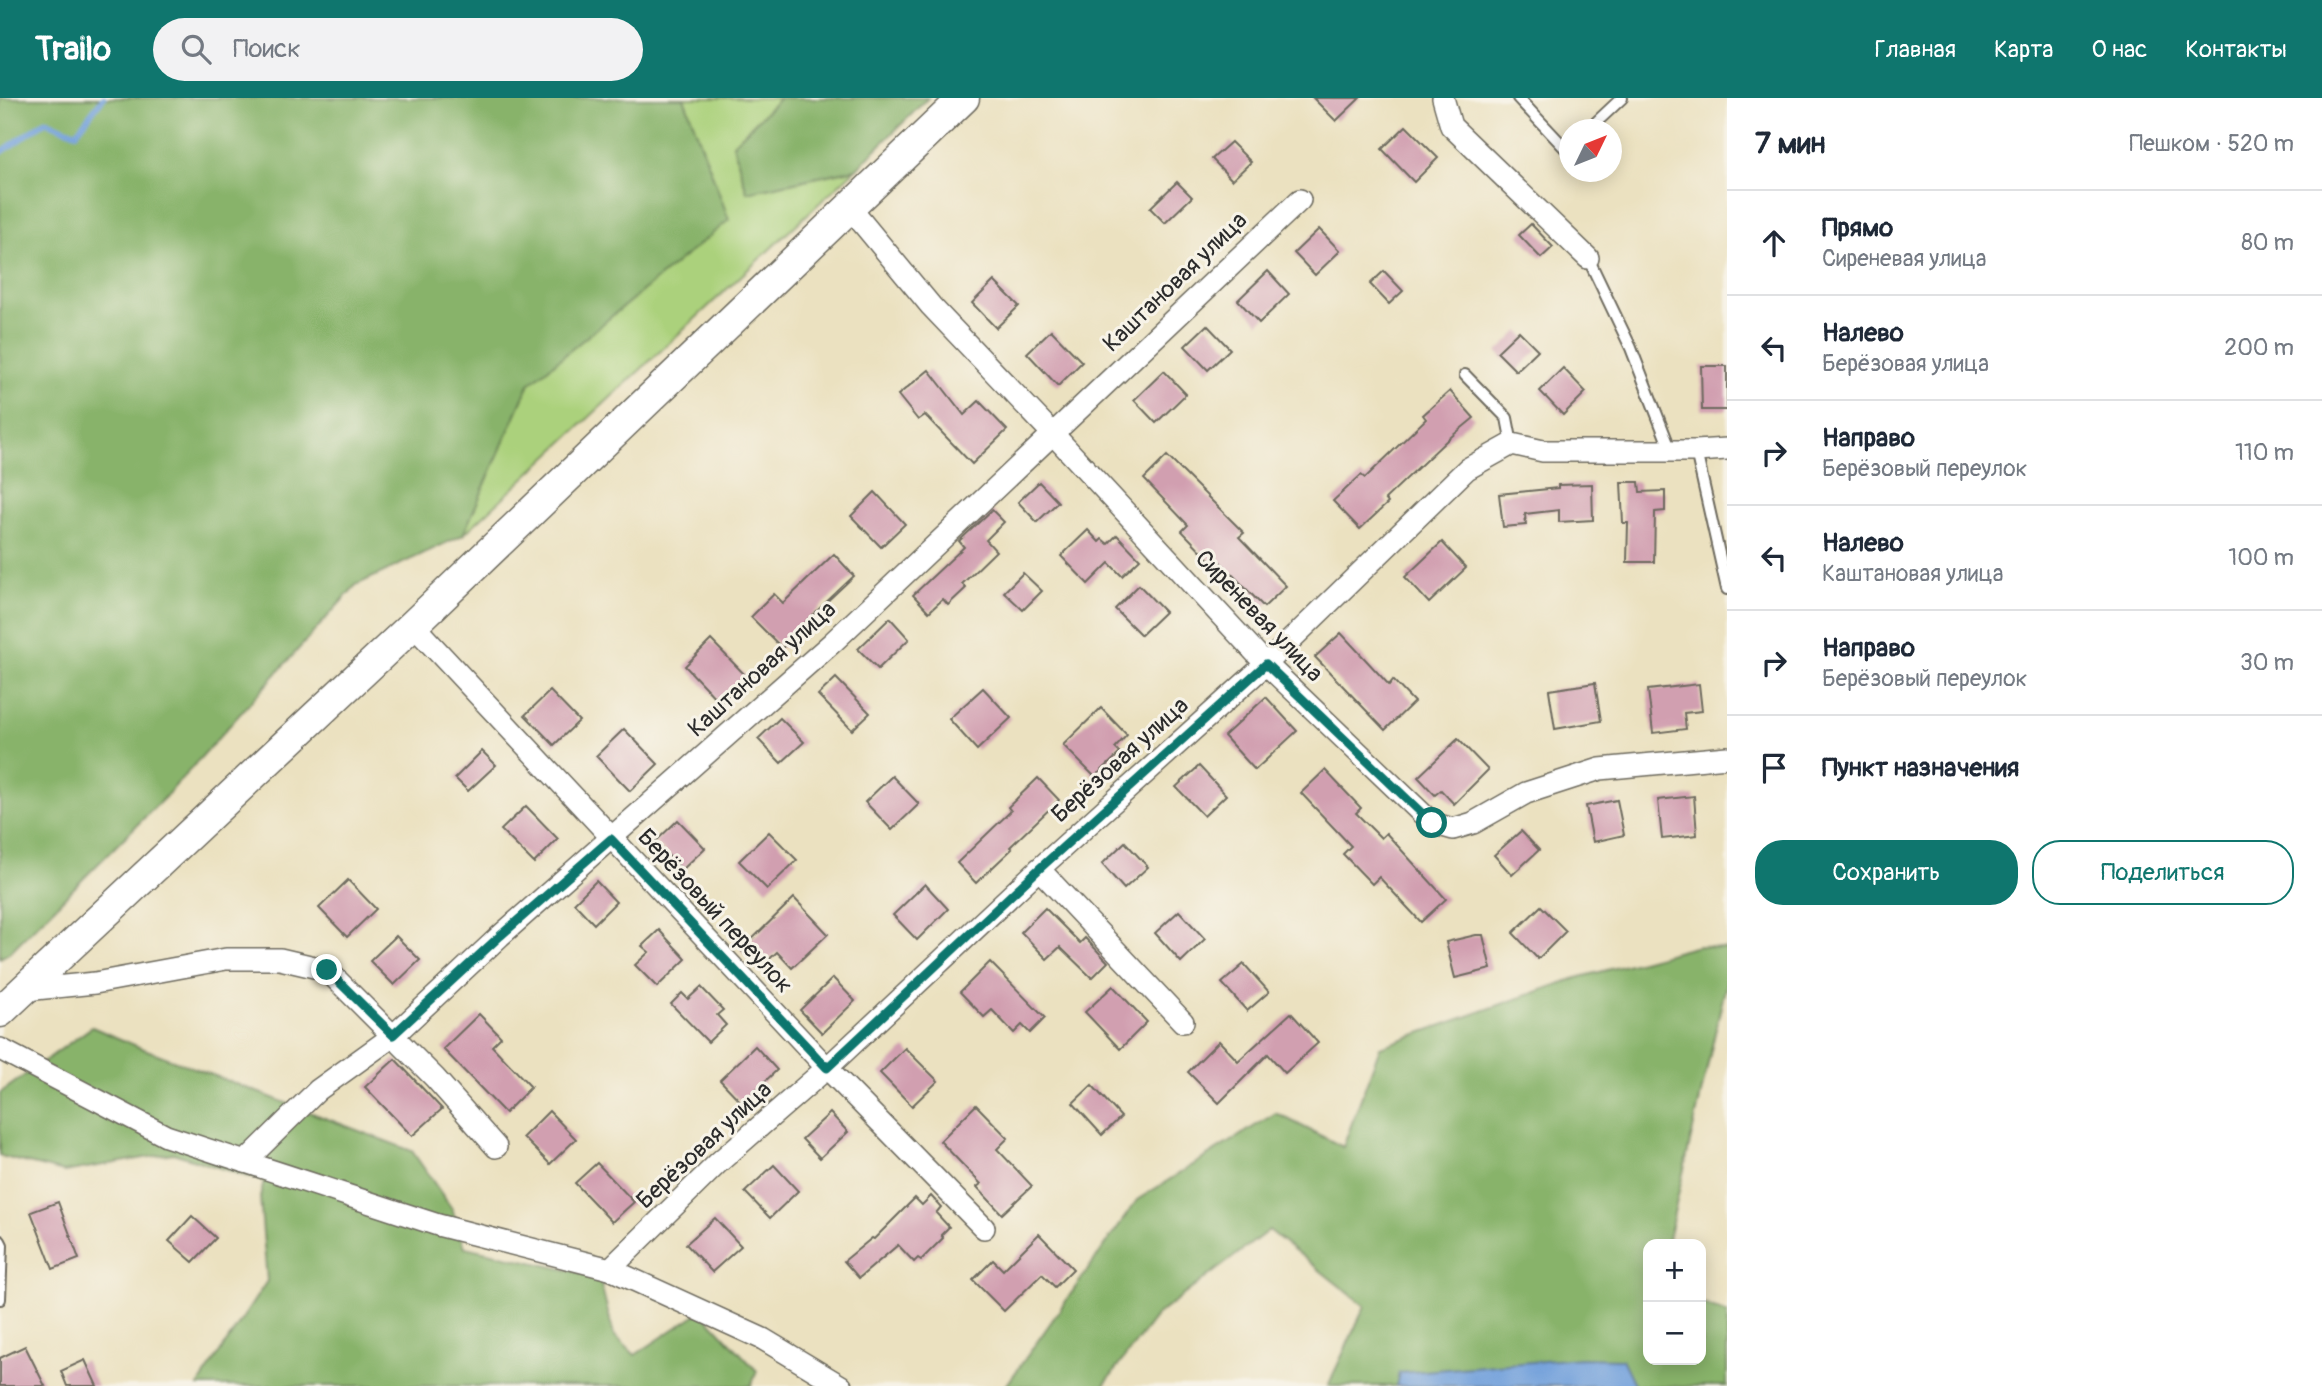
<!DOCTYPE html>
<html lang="ru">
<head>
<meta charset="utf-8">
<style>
	body { margin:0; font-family:Pangolin,sans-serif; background:#f2f2f3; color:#1f2937 }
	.controls { position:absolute; right:21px; bottom:21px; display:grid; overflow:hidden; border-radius:14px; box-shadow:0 4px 18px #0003 }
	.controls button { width:63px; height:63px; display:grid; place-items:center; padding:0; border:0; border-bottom:2px solid #e0e1e3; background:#fff; color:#1f2937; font:35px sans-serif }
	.compass { position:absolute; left:1559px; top:21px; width:63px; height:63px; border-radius:50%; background:#fff; box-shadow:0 4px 18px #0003; rotate:47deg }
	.stop { position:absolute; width:21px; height:21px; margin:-16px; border:5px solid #0f766e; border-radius:50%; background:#fff }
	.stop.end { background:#0f766e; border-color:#fff; box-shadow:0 2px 7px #0008 }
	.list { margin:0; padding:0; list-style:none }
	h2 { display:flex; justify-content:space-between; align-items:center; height:91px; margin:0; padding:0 28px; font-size:30px }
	h2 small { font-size:23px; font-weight:400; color:#747a83 }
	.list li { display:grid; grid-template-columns:46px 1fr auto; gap:21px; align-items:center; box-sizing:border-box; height:105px; padding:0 28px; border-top:2px solid #e0e1e3 }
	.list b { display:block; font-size:26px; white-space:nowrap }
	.list p { margin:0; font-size:23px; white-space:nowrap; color:#747a83 }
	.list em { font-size:23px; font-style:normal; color:#747a83 }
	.actions { display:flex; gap:14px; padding:21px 28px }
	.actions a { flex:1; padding:16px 0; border:2px solid #0f766e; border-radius:28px; text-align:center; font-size:24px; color:#0f766e }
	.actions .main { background:#0f766e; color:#fff }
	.icon { flex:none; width:38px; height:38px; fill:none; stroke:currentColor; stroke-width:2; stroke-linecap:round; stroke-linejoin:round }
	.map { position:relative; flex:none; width:1727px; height:1288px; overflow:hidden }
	header { display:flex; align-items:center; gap:42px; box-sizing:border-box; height:98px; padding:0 35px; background:#0f766e; color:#fff }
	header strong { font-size:33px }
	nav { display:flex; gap:38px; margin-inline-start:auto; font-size:24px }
	.search { width:490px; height:63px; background:#f2f2f3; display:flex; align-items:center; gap:18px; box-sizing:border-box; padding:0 24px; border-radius:38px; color:#747a83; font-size:26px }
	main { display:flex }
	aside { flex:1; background:#fff }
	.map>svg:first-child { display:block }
</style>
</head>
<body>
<header>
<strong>Trailo</strong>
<div class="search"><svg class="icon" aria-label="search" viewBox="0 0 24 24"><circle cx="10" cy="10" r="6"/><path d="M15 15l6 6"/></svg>Поиск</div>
<nav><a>Главная</a><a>Карта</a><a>О нас</a><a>Контакты</a></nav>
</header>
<main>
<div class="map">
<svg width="1727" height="1288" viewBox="0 0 1727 1288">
	<rect width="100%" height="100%" fill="#f7f3e8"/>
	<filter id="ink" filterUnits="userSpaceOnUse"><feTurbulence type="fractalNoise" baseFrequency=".0143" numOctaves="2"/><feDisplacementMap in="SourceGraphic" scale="14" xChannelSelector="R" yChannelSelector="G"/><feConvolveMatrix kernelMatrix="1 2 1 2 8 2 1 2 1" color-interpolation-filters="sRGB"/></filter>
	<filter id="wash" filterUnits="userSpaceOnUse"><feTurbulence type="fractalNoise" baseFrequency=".00686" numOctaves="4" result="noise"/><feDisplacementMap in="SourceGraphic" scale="28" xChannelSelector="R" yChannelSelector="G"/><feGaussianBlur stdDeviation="1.57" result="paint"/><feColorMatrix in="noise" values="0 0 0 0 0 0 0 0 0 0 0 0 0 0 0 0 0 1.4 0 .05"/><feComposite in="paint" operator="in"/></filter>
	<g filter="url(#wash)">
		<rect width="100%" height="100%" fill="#ebe1c0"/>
		<path fill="#abd17b" stroke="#6b7e53" stroke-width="2" d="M684,0H780L733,46L747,94L856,71L463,437L529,286L728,122Z"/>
		<g fill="#88b36b" stroke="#5a6f4b" stroke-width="2">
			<path d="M0,0H684L729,122L529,286L463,437L356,487L168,696L9,855L0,860Z"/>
			<path d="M780,0H928L856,71L747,94L733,46Z"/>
			<path d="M1698,848L1727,851V882L1667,1146H1648V1262H1701V1205L1727,1215V1288H1328L1365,1208L1269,1132L1157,1217L1103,1288H1006L1137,1102L1276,1015L1343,1049L1380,949L1573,881Z"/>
			<path d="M92,929L139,949L412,1053L452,1111L465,1149L599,1179L614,1237L635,1257L701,1213L757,1273L751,1288H198L267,1183L260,1099L264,1084L173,1055L64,1074L0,1058V995Z"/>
		</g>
		<path fill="#72a0db" stroke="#4e6683" stroke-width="2" d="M1580,1260L1622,1261L1635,1288H1396L1399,1275Z"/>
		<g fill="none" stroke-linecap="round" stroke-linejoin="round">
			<path stroke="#72a0db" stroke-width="6" d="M0,55L46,23L76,35L103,0"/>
		</g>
		<g id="blocks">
			<g fill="#d19fb0">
				<path d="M1313,0H1360L1336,23Z"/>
				<path d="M1406,28L1438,60L1414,84L1382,51Z"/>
				<path d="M1231,44L1251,64L1232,82L1212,61Z"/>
				<path d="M1177,84L1192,99L1165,125L1150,110Z"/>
				<path d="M1531,126L1553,149L1541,160L1519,137Z"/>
				<path d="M1319,131L1340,153L1315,177L1294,155Z"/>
				<path d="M1268,173L1289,196L1259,225L1238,202Z"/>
				<path d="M1384,173L1403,193L1389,206L1370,186Z"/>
				<path d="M994,183L1019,208L996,230L972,205Z"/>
				<path d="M1207,227L1230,251L1208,272L1185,248Z"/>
				<path d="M1051,232L1082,264L1058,288L1027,255Z"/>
				<path d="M1519,233L1538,252L1516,273L1497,254Z"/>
				<path d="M1701,268H1727V312H1702Z"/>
				<path d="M1563,270L1586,294L1563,317L1540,293Z"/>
				<path d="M929,272L964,317L979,303L1007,332L972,366L925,317L918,322L898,297Z"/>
				<path d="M1164,273L1186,296L1156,325L1134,302Z"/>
				<path d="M1450,293L1474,320L1446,343L1385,401L1388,405L1360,431L1333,403L1361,377L1365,380L1426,321L1423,317Z"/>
				<path d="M1167,358L1244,435L1239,439L1286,488L1264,509L1217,461L1213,465L1182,433L1188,427L1144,381Z"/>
				<path d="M1039,384L1058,404L1037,424L1018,404Z"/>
				<path d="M1621,384H1639L1640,394L1665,393V413L1655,414L1654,464H1627L1628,425H1623Z"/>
				<path d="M1592,386L1593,422L1559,424V412L1525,416L1526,427L1503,429L1499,396L1558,390V387Z"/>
				<path d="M875,394L905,426L881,449L851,418Z"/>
				<path d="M992,412L1004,424L986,442L996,453L962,486L966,490L948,507L943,501L929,514L913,497L964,449L959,443Z"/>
				<path d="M1088,432L1099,444L1102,441L1108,446L1117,437L1140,461L1122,478L1109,465L1088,486L1061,458Z"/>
				<path d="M1442,444L1466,470L1429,505L1405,479Z"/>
				<path d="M834,456L854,478L803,526L805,528L782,550L751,519L774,496L783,505Z"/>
				<path d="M1023,475L1042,493L1023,512L1004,494Z"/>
				<path d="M1139,487L1165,514L1141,537L1115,511Z"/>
				<path d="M890,520L909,541L878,571L858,551Z"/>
				<path d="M1341,535L1389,587L1393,582L1414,604L1385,632L1315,559Z"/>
				<path d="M711,542L747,579L720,605L685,568Z"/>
				<path d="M836,580L870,615L852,632L818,597Z"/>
				<path d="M1595,585L1601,623L1555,631L1549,592Z"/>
				<path d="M1699,586L1702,613L1684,615L1686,631L1653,635L1648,592Z"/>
				<path d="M983,590L1011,620L977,652L949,621Z"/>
				<path d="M550,593L579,623L554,647L525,617Z"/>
				<path d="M1266,599L1297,633L1255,672L1224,638Z"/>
				<path d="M1101,610L1127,637L1115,650L1120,655L1095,679L1063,647Z"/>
				<path d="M780,620L804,644L781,665L758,641Z"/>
				<path d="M624,631L658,666L630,693L596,658Z"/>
				<path d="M1458,641L1488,672L1454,706L1441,692L1435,697L1418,679Z"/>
				<path d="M482,653L496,667L468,693L455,680Z"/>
				<path d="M1199,668L1226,697L1204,718L1176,689Z"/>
				<path d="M1325,672L1361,710L1356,715L1381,740L1386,735L1446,801L1421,824L1379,779L1372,786L1343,756L1351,748L1301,695Z"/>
				<path d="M892,678L919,706L892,732L865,704Z"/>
				<path d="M1038,680L1059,702L1010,749L1012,751L976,785L957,765L1011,713L1008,709Z"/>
				<path d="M1694,698L1697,737L1662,741L1658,702Z"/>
				<path d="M1617,702L1624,737L1593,744L1586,708Z"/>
				<path d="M526,708L558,741L534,765L501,732Z"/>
				<path d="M678,722L705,750L682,772L655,744Z"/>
				<path d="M1521,733L1539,752L1512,777L1494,757Z"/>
				<path d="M769,734L797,762L767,791L739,763Z"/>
				<path d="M1125,744L1148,769L1124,791L1102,766Z"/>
				<path d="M348,782L376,811L347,839L319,810Z"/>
				<path d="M596,783L616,804L594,826L574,805Z"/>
				<path d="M925,786L948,811L917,842L893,817Z"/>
				<path d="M794,800L828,836L792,870L777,854L759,871L741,852Z"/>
				<path d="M1541,808L1566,833L1538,861L1513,835Z"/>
				<path d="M1045,810L1080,845L1085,840L1108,864L1092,880L1060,849L1047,861L1021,834Z"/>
				<path d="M1179,813L1205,841L1181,864L1155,835Z"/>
				<path d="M659,832L686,861L657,889L635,867L649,854L642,848Z"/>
				<path d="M1476,837H1483L1491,871L1455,880L1446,844Z"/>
				<path d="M396,838L420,862L394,887L370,863Z"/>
				<path d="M990,864L1045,920L1030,935L1022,927L1014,935L992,912L984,919L960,894Z"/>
				<path d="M1244,866L1269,894L1247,913L1222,885Z"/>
				<path d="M833,880L855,903L822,935L800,912Z"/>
				<path d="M1113,888L1147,924L1120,951L1085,914Z"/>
				<path d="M701,889L723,912L717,917L726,927L708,944L671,906L682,895L688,901Z"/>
				<path d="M1291,915L1318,945L1285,975L1268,956L1219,1005L1188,974L1219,943L1238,963Z"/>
				<path d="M479,916L501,939L492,948L531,989L505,1015L443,951Z"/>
				<path d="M755,948L777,972L742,1005L720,982Z"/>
				<path d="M905,950L938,983L912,1008L880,975Z"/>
				<path d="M395,961L442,1011L412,1038L365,989Z"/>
				<path d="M1092,987L1121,1019L1102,1037L1073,1005Z"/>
				<path d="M976,1007L1008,1040L997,1051L1032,1088L1002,1116L977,1089L981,1086L940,1043Z"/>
				<path d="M549,1013L576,1041L550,1066L523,1039Z"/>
				<path d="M830,1015L848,1034L820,1060L802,1041Z"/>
				<path d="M597,1065L634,1104L612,1124L575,1085Z"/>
				<path d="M774,1067L798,1093L770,1120L745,1094Z"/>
				<path d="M931,1098L941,1109L936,1115L949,1129L941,1137L943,1140L921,1162L918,1160L914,1164L898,1147L859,1180L844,1163L872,1140L874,1141L915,1100L922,1107Z"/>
				<path d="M58,1104L79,1161L53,1171L31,1114Z"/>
				<path d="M192,1118L216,1140L193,1164L169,1143Z"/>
				<path d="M715,1120L741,1148L712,1174L686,1146Z"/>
				<path d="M1039,1136L1073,1171L1055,1189L1042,1176L1004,1213L973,1182L993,1162L1003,1172Z"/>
				<path d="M25,1248L45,1288H0V1260Z"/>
				<path d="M85,1262L97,1288H67L61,1273Z"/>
			</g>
		</g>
	</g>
	<g filter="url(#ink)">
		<use href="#blocks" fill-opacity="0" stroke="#6e6b5f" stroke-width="2"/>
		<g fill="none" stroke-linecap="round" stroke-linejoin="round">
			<g stroke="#6e6b5f" stroke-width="14">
				<g id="lane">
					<path d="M1518,0L1567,52L1570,49"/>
					<path d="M1588,32L1622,0"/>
					<path d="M1588,160L1631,250L1671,353"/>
					<path d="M1465,277L1507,320L1512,346"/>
					<path d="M1696,353L1727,491"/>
					<path d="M0,1143L2,1147L0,1201"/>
				</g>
			</g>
			<g stroke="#6e6b5f" stroke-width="24">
				<g id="street">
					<path d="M1443,0L1451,28L1588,160"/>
					<path d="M850,110L931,208L1053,336L1266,566L1432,725L1453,731L1473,725L1526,695L1600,671L1727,659"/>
					<path d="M413,527L827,970L984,1130"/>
					<path d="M1039,771L1183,924"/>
					<path d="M25,892L95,885L226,861H280L327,872L435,980L496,1049"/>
					<path d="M0,951L166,1038L438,1127L610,1171L763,1241L841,1288"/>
					<path d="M245,1064L318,992L393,938L500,838L833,544L1300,102"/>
					<path d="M610,1171L718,1065L827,970L1039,771L1266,566L1467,371L1512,346L1543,353H1696L1727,351"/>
				</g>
			</g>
			<g stroke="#6e6b5f" stroke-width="33">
				<path id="secondary" d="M0,914L413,527L964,0"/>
			</g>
			<use href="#lane" stroke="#fff" stroke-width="10"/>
			<use href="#street" stroke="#fff" stroke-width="21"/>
			<use href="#secondary" stroke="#fff" stroke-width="30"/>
		</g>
	</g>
	<g fill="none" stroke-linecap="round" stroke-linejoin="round" filter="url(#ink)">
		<path stroke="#0f766e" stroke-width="9" d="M327,872L393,937L500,838L611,741L827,970L1039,771L1266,566L1432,725"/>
	</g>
	<g text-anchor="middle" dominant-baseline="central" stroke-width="6" stroke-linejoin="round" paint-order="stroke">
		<g font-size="24" fill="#2b2b2b" stroke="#f7f3e8">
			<text transform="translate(1175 184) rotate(-44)">Каштановая улица</text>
			<text transform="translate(1259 518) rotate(46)">Сиреневая улица</text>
			<text transform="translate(762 571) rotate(-42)">Каштановая улица</text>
			<text transform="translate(1120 662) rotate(-42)">Берёзовая улица</text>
			<text transform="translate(715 813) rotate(47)">Берёзовый переулок</text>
			<text transform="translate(704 1047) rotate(-43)">Берёзовая улица</text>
		</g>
	</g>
</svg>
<div class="controls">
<button>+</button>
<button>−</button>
</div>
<svg class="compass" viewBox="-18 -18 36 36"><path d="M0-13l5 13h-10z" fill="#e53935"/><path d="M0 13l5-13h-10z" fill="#747a83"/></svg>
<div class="stop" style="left:1432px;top:725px"></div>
<div class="stop end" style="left:327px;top:872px"></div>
</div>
<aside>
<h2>7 мин<small>Пешком · 520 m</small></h2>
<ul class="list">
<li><svg class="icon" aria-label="ahead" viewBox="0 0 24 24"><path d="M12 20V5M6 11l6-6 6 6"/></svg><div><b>Прямо</b><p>Сиреневая улица</p></div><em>80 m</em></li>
<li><svg class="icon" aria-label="left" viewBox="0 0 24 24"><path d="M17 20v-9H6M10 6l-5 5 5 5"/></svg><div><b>Налево</b><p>Берёзовая улица</p></div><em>200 m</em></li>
<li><svg class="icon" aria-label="right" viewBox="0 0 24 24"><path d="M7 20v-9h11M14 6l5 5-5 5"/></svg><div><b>Направо</b><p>Берёзовый переулок</p></div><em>110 m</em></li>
<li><svg class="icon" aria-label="left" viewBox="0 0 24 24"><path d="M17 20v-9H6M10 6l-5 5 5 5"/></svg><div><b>Налево</b><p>Каштановая улица</p></div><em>100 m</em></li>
<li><svg class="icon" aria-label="right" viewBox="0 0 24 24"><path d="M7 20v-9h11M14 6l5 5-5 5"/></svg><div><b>Направо</b><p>Берёзовый переулок</p></div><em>30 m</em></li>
<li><svg class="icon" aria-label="arrive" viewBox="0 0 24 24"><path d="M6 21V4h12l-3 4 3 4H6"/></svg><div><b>Пункт назначения</b></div></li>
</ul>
<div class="actions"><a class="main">Сохранить</a><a>Поделиться</a></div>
</aside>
</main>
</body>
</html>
